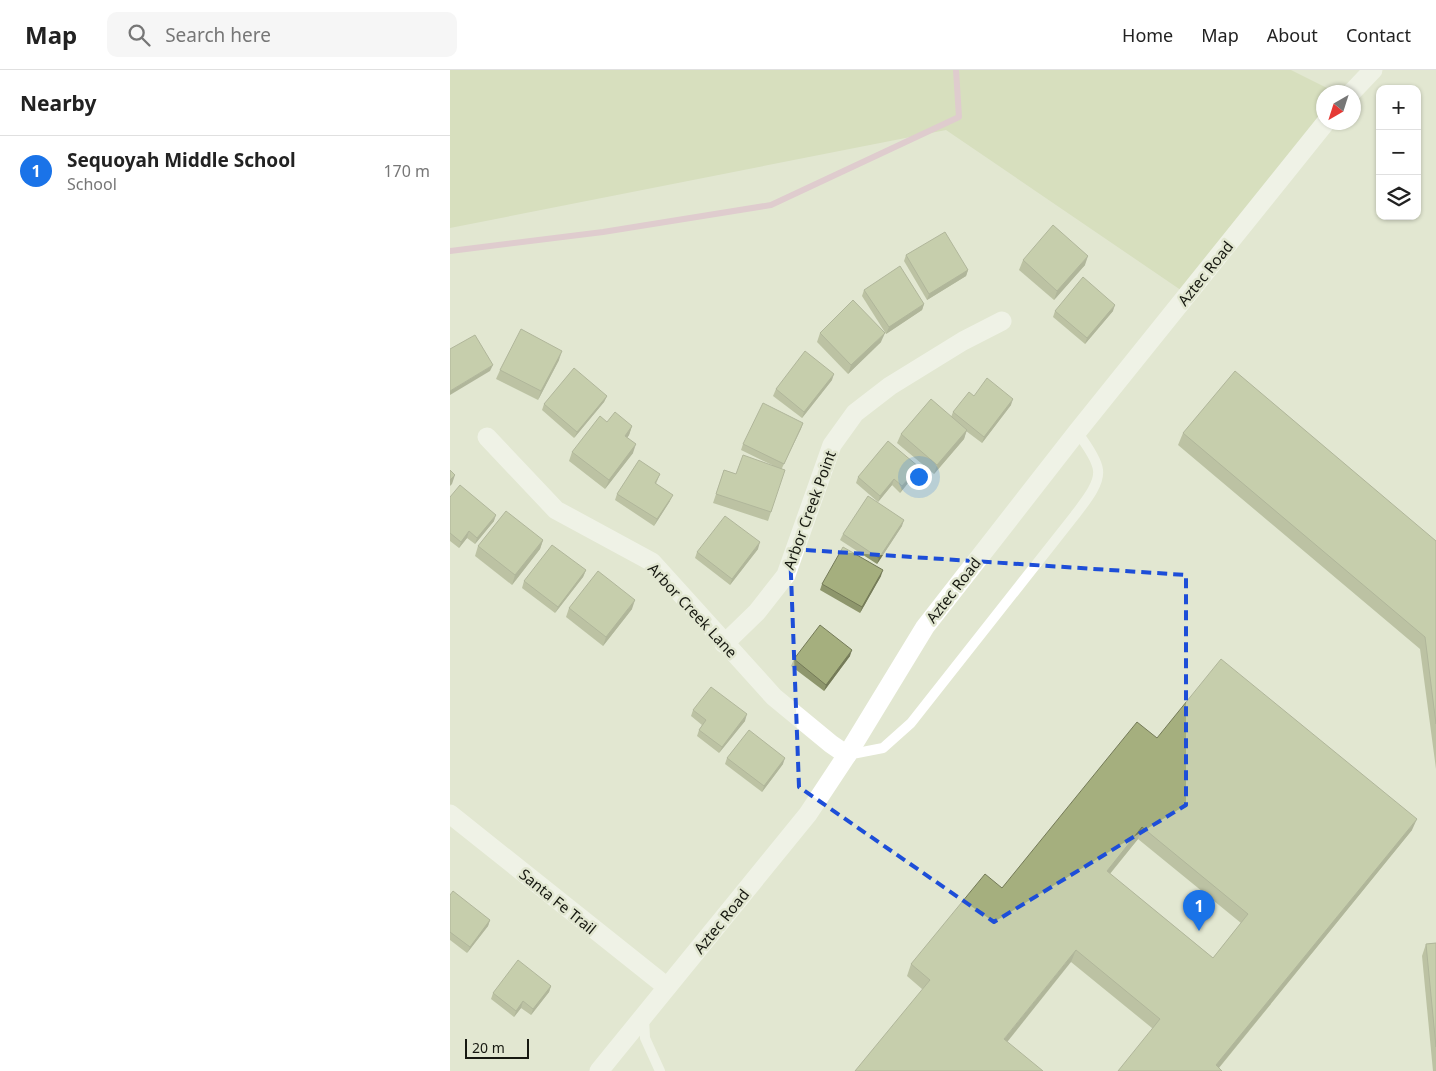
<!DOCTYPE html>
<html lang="en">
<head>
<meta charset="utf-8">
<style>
	body { margin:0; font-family:"Noto Sans",sans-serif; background:#f6f6f6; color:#222 }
	.controls { position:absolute; right:15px; top:15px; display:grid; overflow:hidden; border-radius:10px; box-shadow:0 1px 4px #0004 }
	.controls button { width:45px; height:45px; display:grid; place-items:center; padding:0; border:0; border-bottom:1px solid #e0e0e0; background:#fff; color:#222; font:25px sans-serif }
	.compass { position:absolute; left:866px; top:15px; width:45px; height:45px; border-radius:50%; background:#fff; box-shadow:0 1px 4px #0004; rotate:219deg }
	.scale { position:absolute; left:15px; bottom:12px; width:64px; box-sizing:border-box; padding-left:5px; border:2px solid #171911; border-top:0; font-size:14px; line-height:18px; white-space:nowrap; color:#171911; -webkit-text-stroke:4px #e2e7d1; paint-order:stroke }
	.you { position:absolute; left:468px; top:406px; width:18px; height:18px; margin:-12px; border:4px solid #fff; border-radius:50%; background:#1a73e8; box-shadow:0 0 0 8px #1a73e833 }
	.badge { display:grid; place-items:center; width:32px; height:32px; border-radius:50%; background:#1a73e8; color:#fff; font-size:16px; font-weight:700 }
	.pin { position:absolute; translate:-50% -41px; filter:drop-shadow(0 1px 2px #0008) }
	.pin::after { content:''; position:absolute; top:26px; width:18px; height:15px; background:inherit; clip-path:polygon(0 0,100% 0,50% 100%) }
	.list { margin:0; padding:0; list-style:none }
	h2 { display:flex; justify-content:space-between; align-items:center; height:65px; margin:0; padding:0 20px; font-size:21px }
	h2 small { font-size:16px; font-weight:400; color:#767676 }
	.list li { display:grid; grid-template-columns:32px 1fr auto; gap:15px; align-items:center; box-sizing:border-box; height:70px; padding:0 20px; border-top:1px solid #e0e0e0 }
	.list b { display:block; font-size:19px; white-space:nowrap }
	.list p { margin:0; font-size:16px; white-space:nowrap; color:#767676 }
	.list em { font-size:16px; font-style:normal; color:#767676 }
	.icon { flex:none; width:28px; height:28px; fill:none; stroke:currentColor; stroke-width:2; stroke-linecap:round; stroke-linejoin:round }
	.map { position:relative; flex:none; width:986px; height:1001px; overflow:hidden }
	header { display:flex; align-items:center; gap:30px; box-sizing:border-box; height:70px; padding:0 25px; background:#fff; border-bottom:1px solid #e0e0e0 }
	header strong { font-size:24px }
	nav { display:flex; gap:28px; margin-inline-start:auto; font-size:18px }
	.search { width:350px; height:45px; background:#f6f6f6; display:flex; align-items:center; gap:12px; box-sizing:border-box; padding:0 18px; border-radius:10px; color:#767676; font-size:19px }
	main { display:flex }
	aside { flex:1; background:#fff }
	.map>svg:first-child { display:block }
</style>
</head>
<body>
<header>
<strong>Map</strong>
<div class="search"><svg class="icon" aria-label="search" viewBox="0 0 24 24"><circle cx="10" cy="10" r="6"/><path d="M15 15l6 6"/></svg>Search here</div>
<nav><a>Home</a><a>Map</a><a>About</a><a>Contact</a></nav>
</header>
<main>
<aside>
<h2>Nearby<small></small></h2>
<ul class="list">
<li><span class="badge">1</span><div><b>Sequoyah Middle School</b><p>School</p></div><em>170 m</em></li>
</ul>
</aside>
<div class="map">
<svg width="986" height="1001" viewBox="0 0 986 1001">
	<rect width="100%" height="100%" fill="#e2e7d1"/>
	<path fill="#cad4a7" d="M0,0H841L885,22H874V52L741,227L496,60L0,158Z"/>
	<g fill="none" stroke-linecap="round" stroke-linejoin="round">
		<path stroke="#dbabc9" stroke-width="6" d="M0,181L153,162L321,135L509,47L506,0"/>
		<g stroke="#fff" stroke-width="10">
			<path d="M397,685L433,678L461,653L625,445C633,434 650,415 648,400C647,390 633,370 627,362"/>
			<path d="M194,948L195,968L210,1001"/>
		</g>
		<g stroke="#fff" stroke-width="19">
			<path d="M902,22L923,0"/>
			<path d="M37,367L106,440L202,492L324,627L381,674L397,685"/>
			<path d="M274,574L307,542L336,505L382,375L405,343L440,316L513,271L552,251"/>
			<path d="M0,744L217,917"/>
			<path d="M149,1001L358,744L397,685L475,557L627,362L876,52"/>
		</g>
	</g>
	<g fill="#8e966c" fill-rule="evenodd">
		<path d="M456,185L518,200L516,206L477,230L454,191Z"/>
		<path d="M573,190L635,195L604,230L569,200Z"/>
		<path d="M414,220L474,234L472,240L436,264L412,226Z"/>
		<path d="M605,241H663L635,274L603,247Z"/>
		<path d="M370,263L431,272L398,304L367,272Z"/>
		<path d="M109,290L88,330L46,309L50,300Z"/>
		<path d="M382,310L352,348L323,326L326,319Z"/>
		<path d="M157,326L154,332L124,368L92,340L94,334Z"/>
		<path d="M524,326L561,335L532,373L516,361L514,369L484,404L447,373L451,364L501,347L503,342Z"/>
		<path d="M157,352L182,356L179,365L177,368L183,383L155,419L119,391L122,382Z"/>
		<path d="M353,353L332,398L321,442L318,451L263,433L274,400L286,404L322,395L291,380L293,374Z"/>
		<path d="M733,363L986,471V699L970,579L728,375Z"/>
		<path d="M469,397L466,403L450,423L442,415L428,432L406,413L408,407Z"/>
		<path d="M210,404L206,414L220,431L204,456L165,430L167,424Z"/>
		<path d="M0,427L44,451L25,474L17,468L9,478L0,471Z"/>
		<path d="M452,456L427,494L390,470L393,464Z"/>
		<path d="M93,470L90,479L62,515L25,486L28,476Z"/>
		<path d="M308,479L280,515L245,488L247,482Z"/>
		<path d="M136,500L133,507L105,543L72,518L74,511Z"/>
		<path d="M431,506L410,543L370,520L372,514Z"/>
		<path d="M119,538L182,539L153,576L116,547Z"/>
		<path d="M400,586L374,621L341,596L344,589Z"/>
		<path d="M243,640L295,651L269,683L247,666L249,660L252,655L241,646Z"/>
		<path d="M707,668L962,760L769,998L702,958L621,892L472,919L457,906L461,894L552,818ZM688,769L791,853L763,888L660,804Z"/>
		<path d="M277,688L333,694L312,722L275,694Z"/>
		<path d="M0,825L40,850L38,856L17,883L0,870Z"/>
		<path d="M986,873V1001H983L972,886L976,874Z"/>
		<path d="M101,916L99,922L81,945L71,938L64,947L41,929L43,923Z"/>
	</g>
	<g fill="#747a58">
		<path d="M638,186L635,195L604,230L607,221Z"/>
		<path d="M518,200L516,206L477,230L479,224Z"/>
		<path d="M474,234L472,240L436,264L439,257Z"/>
		<path d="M665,235L663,241L635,274L637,268Z"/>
		<path d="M435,263L431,272L398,304L401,295Z"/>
		<path d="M112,281L109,290L88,330L91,321Z"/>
		<path d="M43,295L40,301L0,325V321Z"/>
		<path d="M384,304L382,310L352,348L354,342Z"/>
		<path d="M157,326L154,332L124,368L127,362Z"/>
		<path d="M563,329L561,335L532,373L534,367Z"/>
		<path d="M353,353L351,359L331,400L334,394Z"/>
		<path d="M182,356L179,365L172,375L175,366Z"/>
		<path d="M517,360L514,369L484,404L487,395Z"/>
		<path d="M186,374L183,383L155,419L159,410Z"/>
		<path d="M469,397L466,403L450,423L452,416Z"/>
		<path d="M5,405L2,414L0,416V410Z"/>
		<path d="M444,409L442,415L428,432L430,426Z"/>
		<path d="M223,425L220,431L204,456L207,449Z"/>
		<path d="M46,445L44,451L25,474L27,468Z"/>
		<path d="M454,450L452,456L427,494L429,488Z"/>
		<path d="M19,461L17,468L9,478L11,472Z"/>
		<path d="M93,470L90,479L62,515L65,505Z"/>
		<path d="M310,472L308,479L280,515L282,509Z"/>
		<path d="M136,500L133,507L105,543L108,537Z"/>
		<path d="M433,500L431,506L410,543L412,537Z"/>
		<path d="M185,530L182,539L153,576L156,567Z"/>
		<path d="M402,580L400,586L374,621L376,615Z"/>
		<path d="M297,644L295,651L269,683L272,677Z"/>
		<path d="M335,688L333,694L312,722L314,716Z"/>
		<path d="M967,749L962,760L766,1001V995Z"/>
		<path d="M692,757L688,769L652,813L657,801Z"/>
		<path d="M40,850L38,856L17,883L20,877Z"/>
		<path d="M626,880L621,892L550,981L554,969Z"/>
		<path d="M101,916L99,922L81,945L83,939Z"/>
		<path d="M73,931L71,938L64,947L66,941Z"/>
	</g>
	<g fill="#a5af7e" stroke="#747a58" fill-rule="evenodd">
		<path d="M603,155L638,186L607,221L573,190Z"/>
		<path d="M495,162L518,200L479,224L456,185Z"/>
		<path d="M450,196L474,234L439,257L414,220Z"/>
		<path d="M633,207L665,235L637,268L605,241Z"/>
		<path d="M403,230L435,263L401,295L370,263Z"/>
		<path d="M71,259L112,281L91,321L50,300Z"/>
		<path d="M25,265L43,295L0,321V279Z"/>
		<path d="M355,281L384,304L354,342L326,319Z"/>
		<path d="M124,298L157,326L127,362L94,334Z"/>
		<path d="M785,301L986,471V654L975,567L733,363Z"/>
		<path d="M537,308L563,329L534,367L503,342L519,322L524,326Z"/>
		<path d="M481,329L517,360L487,395L451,364Z"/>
		<path d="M313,333L353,353L334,394L293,374Z"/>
		<path d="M165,342L182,356L175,366L186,374L159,410L122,382L150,346L157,352Z"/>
		<path d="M438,371L469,397L452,416L444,409L430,426L408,407Z"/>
		<path d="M293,385L335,400L321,442L266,424L274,400L286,404Z"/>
		<path d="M189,390L210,404L205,413L223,425L207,449L167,424Z"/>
		<path d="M0,400L5,405L0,410Z"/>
		<path d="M10,415L46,445L27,468L19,461L11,472L0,463V427Z"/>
		<path d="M418,426L454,450L429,488L393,464Z"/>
		<path d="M56,441L93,470L65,505L28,476Z"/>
		<path d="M275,446L310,472L282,509L247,482Z"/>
		<path d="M102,475L136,500L108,537L74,511Z"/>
		<path d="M393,477L433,500L412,537L372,514Z"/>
		<path d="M148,501L185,530L156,567L119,538Z"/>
		<path d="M370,555L402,580L376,615L344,589Z"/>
		<path d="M771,589L967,749L766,995L772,1001H668L710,949L626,880L554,969L593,1001H405L480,910L461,894L535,804L552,818L687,652L707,668ZM692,757L798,844L763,888L657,801Z"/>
		<path d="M261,617L297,644L272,677L249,660L256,650L243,640Z"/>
		<path d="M299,660L335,688L314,716L277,688Z"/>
		<path d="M3,821L40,850L20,877L0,862V825Z"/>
		<path d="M986,873V977L976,874Z"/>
		<path d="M68,890L101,916L83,939L73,931L66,941L43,923Z"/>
	</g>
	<path d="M0 0H986V1001H0ZM340,479L736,505V735L544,852L349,717Z" fill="#e2e7d1" fill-opacity=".55" fill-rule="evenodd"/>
	<path fill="none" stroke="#1d4ed8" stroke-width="4" stroke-dasharray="10 6" stroke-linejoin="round" d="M340,479L736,505V735L544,852L349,717Z"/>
	<g text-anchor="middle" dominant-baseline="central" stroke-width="5" stroke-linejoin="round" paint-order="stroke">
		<g font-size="15" fill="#171911" stroke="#e2e7d1">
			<text transform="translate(755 203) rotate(-51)">Aztec Road</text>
			<text transform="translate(359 440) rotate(-70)">Arbor Creek Point</text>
			<text transform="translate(503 520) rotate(-52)">Aztec Road</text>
			<text transform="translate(243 540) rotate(47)">Arbor Creek Lane</text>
			<text transform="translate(108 831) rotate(39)">Santa Fe Trail</text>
			<text transform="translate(271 851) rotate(-51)">Aztec Road</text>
		</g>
	</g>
</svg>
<div class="controls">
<button>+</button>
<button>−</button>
<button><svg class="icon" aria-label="layers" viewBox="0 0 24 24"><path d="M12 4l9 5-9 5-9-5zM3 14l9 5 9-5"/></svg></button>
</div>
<svg class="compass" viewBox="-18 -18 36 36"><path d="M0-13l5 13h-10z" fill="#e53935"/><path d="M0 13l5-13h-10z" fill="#767676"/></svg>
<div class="scale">20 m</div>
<div class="you"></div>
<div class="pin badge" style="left:749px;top:861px">1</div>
</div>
</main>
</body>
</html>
